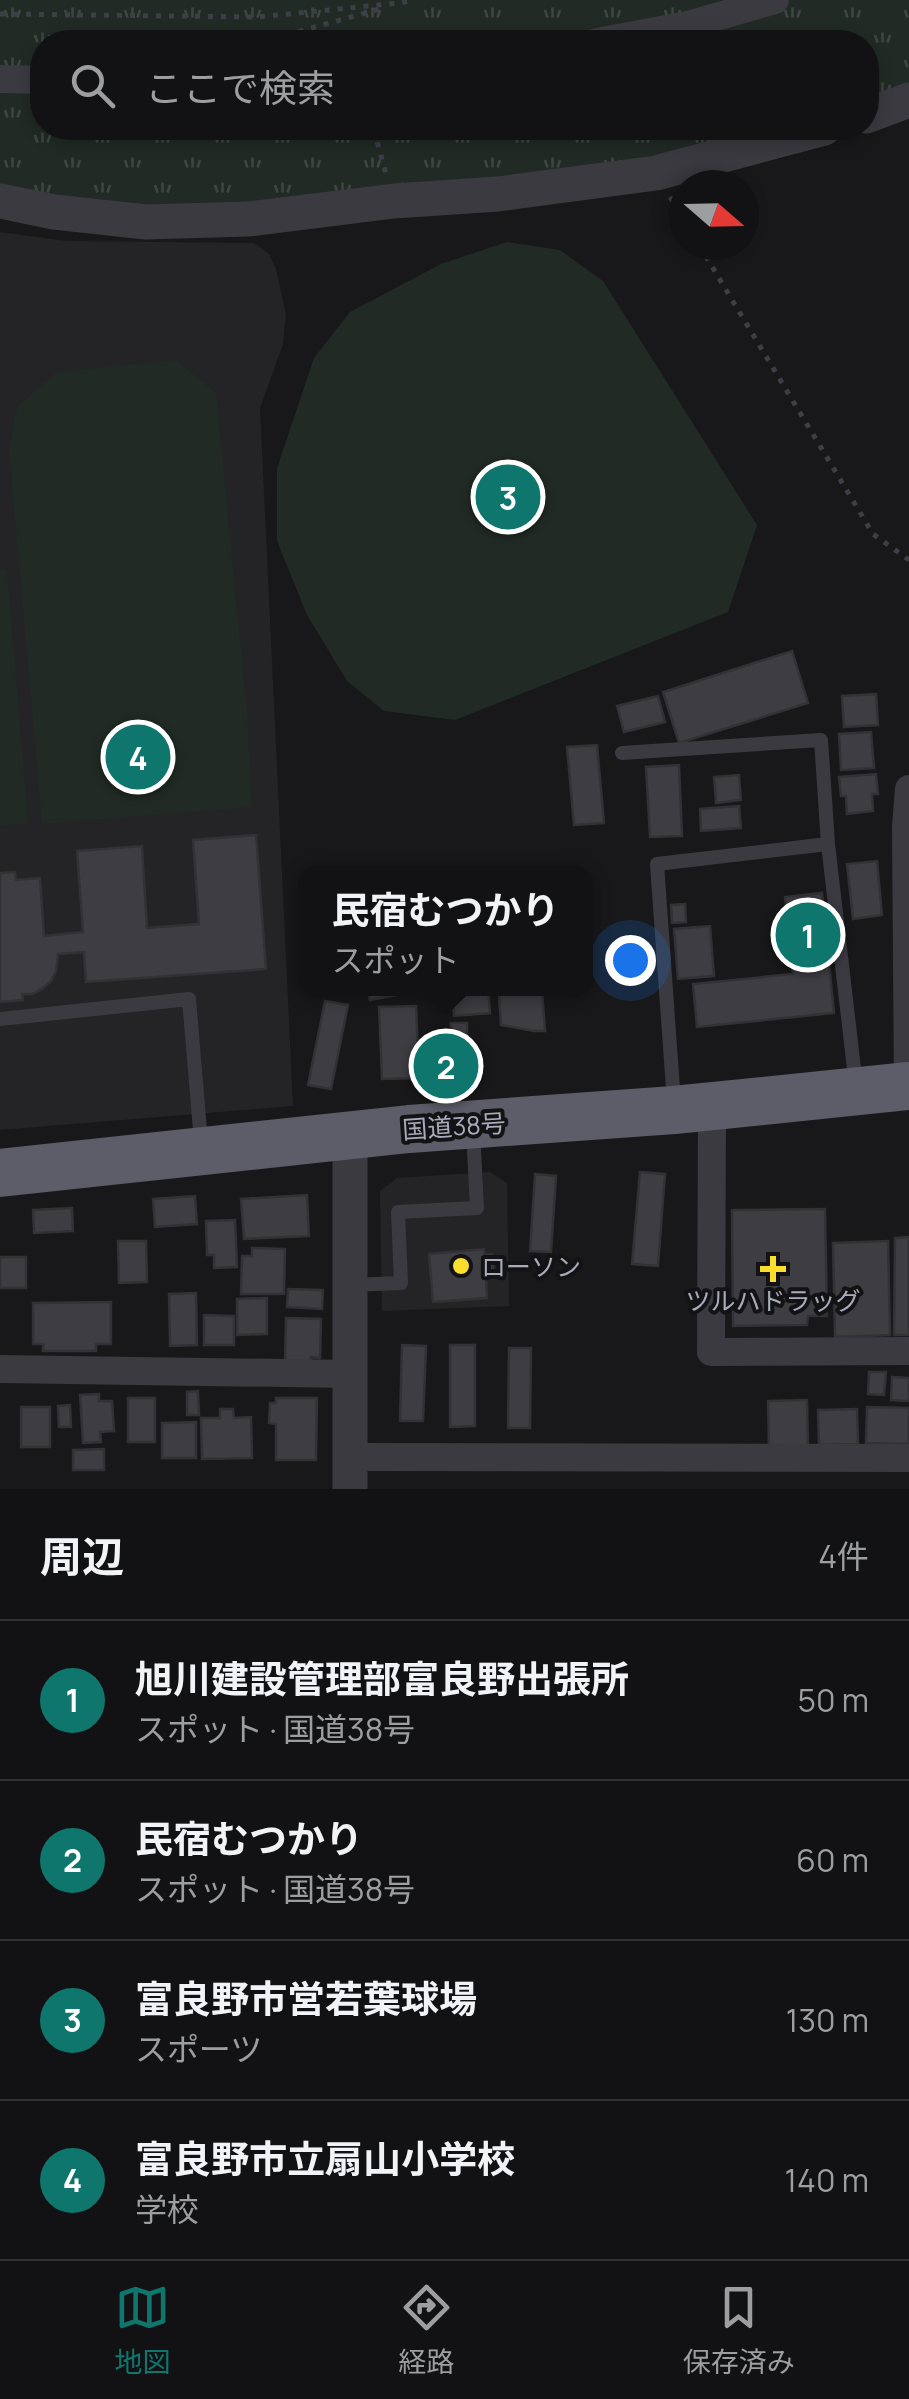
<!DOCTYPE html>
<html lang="ja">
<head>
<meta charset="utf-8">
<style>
	body { margin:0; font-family:Manrope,"Noto Sans JP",sans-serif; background:#1f2022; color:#f1f3f6 }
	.compass { position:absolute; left:669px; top:170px; width:90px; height:90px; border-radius:50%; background:#121214; box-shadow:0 5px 15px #0003; rotate:110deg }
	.you { position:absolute; left:630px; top:960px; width:35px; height:35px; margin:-25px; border:8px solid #fff; border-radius:50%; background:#1a73e8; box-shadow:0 0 0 15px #1a73e833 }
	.badge { display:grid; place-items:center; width:65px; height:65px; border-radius:50%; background:#0f766e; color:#fff; font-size:32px; font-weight:700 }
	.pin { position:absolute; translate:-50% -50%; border:5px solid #fff; box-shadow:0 2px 10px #0006 }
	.popup { position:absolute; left:298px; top:866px; width:295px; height:130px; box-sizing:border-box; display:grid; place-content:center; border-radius:20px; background:#121214; filter:drop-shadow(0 2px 8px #0005); font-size:32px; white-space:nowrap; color:#9c9ea0 }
	.popup b { font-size:38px; color:#f1f3f6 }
	.popup::after { content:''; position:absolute; left:50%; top:100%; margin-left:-20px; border:20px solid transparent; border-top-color:#121214 }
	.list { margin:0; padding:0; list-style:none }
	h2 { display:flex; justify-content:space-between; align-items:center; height:130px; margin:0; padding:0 40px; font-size:42px }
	h2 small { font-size:32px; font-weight:400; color:#9c9ea0 }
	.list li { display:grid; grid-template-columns:65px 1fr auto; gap:30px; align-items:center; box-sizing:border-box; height:160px; padding:0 40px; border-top:2px solid #313234 }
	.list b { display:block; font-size:38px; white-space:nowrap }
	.list p { margin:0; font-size:32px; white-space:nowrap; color:#9c9ea0 }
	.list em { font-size:32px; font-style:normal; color:#9c9ea0 }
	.icon { flex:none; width:55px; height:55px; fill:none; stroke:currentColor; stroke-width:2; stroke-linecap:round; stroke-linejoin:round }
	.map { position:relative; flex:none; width:909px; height:1489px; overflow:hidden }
	.search { position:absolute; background:#121214; box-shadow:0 5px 15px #0003; left:30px; right:30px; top:30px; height:110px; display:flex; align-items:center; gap:25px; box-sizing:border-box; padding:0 35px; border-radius:40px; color:#9c9ea0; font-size:38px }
	.sheet { height:770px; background:#121214 }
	nav { display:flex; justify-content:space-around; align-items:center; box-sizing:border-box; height:140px; border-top:2px solid #313234; background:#121214; font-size:28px; color:#9c9ea0 }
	nav a { display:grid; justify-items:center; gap:5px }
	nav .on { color:#0f766e }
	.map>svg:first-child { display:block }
</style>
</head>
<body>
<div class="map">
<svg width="909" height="1489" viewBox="0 0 909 1489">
	<defs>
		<pattern id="grass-tufts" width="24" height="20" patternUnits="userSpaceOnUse" patternTransform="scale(2.5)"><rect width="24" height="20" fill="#212a24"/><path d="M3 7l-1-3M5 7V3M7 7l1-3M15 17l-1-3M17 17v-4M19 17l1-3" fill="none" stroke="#3e4642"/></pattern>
	</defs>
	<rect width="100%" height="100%" fill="#18181a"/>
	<g fill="#242427">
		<path d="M0,232L66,241L254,243L269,254L276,269L286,315L283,344L260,408L293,1106L0,1130Z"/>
		<path d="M490,1172L507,1183L509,1306L382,1311L380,1191L397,1178Z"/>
	</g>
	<path fill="url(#grass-tufts)" d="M0,0H909V100L867,116L866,42H42V128H824L657,173L249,219L0,201Z"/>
	<g fill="#212a24">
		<path d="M507,242L560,250L603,281L757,525L728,612L455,720L384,711L347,681L307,615L277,541V468L314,358L350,312L441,264Z"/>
		<path d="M176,360L216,393L247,713L252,807L42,824L9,449L17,407L57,372Z"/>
		<path d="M7,570L28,823L0,826V571Z"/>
	</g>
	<g fill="#3d3d42" stroke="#323236" stroke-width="2.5">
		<path d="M792,651L808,703L679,743L663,692Z"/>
		<path d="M876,694L878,725L844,727L842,696Z"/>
		<path d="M658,696L665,722L624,732L617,706Z"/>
		<path d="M871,732L874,768L841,770L839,734Z"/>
		<path d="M597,745L604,823L574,825L567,747Z"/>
		<path d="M679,765L682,836L650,837L646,767Z"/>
		<path d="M876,774L878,794H872L873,811L847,814L846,796H841L839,777Z"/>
		<path d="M739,775L741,800L716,803L714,777Z"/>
		<path d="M739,806L741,828L701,831L700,809Z"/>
		<path d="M256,835L266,969L86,982L84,952L58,954L56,971L51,981L42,989L32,994H22L23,1000L0,1002V873L15,872L16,880L40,878L44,936L83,932L77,851L142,846L147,928L199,924L193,840Z"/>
		<path d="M877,861L882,915L853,919L847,864Z"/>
		<path d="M822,893L834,1013L697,1027L693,984L793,974L785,897Z"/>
		<path d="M685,904L686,922L672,923L671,905Z"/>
		<path d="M710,926L714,976L678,979L674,929Z"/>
		<path d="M368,988H396L397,995L370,1000Z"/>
		<path d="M452,988H488L490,1013L454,1016Z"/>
		<path d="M542,991L545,1031H534L501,1025L499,994Z"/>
		<path d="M325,1001L348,1005L331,1089L308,1085Z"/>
		<path d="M416,1006L419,1078L382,1079L379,1007Z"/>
		<path d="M451,1023H467L468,1085L424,1086L423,1048H451Z"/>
		<path d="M640,1172L665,1174L658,1266L632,1264Z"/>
		<path d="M535,1174L556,1176L551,1252L530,1251Z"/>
		<path d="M307,1195L309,1236L244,1239L241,1199Z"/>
		<path d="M195,1196L197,1224L155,1227L153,1199Z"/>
		<path d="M72,1208L73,1231L34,1233L33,1210Z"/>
		<path d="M825,1209L827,1316H808L807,1325L733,1326L732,1210Z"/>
		<path d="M235,1220L237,1267L214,1268V1255H207L206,1221Z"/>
		<path d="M909,1237V1335H894L895,1238Z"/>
		<path d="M118,1241H146L147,1282L119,1283Z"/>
		<path d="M888,1241L890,1335L835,1337L833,1243Z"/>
		<path d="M252,1248L285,1249L284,1294H241L242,1256H252Z"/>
		<path d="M484,1249L485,1255L492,1254L494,1277H486L487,1298L433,1302L429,1254Z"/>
		<rect x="0" y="1257" width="26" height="31"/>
		<path d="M288,1289L323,1290L322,1309L287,1307Z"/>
		<path d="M196,1293L197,1345L170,1346L169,1294Z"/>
		<path d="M267,1298V1334L237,1335V1299Z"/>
		<path d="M111,1302V1344H96V1351H43V1344H33V1303Z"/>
		<path d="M204,1315L234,1316V1345H204Z"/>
		<path d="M286,1318L321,1319L320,1358L311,1357V1363H285Z"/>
		<path d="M402,1345L426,1346L423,1421H400Z"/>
		<path d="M450,1345H475V1426L450,1427Z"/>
		<path d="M509,1348H531L530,1428H508Z"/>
		<path d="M869,1372H886L884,1395L868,1394Z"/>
		<path d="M892,1377L909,1378V1401L891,1400Z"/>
		<path d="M198,1391L199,1415H187V1392Z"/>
		<path d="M99,1394V1401H112L114,1431L100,1432L101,1442L83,1443L80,1395Z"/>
		<rect x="128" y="1398" width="27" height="44"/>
		<path d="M276,1398H317L316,1460H276V1424L269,1423L270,1403H276Z"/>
		<path d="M807,1400L808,1447L769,1448L768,1401Z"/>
		<path d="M70,1405L71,1427H59L58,1406Z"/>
		<rect x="21" y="1407" width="29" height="40"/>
		<path d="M867,1407L909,1408V1444L866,1443Z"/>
		<path d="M220,1409H233L234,1418L251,1417L252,1458L202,1459L201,1418H220Z"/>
		<path d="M857,1409L858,1444L819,1445L818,1410Z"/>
		<path d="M196,1422V1458H162V1423Z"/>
		<path d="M104,1449V1470H73V1450Z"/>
	</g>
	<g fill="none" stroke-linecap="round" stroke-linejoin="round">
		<g stroke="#3e3f46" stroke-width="5" stroke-dasharray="5 8" stroke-linecap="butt">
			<path d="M0,14L257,17L400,3L413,0"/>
			<path d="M261,42L383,8"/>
			<path d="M356,128L377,141L386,174"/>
			<path d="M670,197L684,220"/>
			<path d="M699,245L873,534L909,560"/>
		</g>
		<g stroke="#3b3a41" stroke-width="14">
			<path d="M622,753L821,740L828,844L657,864L674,1103"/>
			<path d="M828,844L856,1086"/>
			<path d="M0,1019L189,999L201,1142"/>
			<path d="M350,1285L401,1283L398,1212L477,1208L473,1131"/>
		</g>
		<g stroke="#3b3a41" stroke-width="28">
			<path d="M597,42L688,25L775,0"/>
			<path d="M0,79L42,80"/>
			<path d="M908,1086L906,827L909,789"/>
			<path d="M712,1106L711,1352L909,1351"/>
			<path d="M0,1369L351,1374"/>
			<path d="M350,1457L909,1458"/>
		</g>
		<g stroke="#3b3a41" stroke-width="35">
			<path d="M866,116L909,100"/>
			<path d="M0,201L54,212L146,222L249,219L394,201L498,194L656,173L824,128"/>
			<path d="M350,1136V1489"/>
		</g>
		<path stroke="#5c5d68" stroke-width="48" d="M0,1173L409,1129L674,1110L909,1086"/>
	</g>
	<g fill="#fcde2e" stroke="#131315" stroke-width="4">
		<circle cx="461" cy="1266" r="10"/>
		<path d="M768 1254h10v10h10v10h-10v10h-10v-10h-10v-10h10z"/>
	</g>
	<g text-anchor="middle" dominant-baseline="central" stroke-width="8" stroke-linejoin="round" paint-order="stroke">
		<g font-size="25" fill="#a9abba" stroke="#131315">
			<text transform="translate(454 1126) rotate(-4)">国道38号</text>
		</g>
		<g font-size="25" fill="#a9abba" stroke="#131315" text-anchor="start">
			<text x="481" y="1266">ローソン</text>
			<text x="773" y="1300" text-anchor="middle">ツルハドラッグ</text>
		</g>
	</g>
</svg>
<svg class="compass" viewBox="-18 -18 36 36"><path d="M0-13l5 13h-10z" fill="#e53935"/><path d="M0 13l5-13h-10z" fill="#9c9ea0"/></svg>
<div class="you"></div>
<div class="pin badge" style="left:808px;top:935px">1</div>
<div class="pin badge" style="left:446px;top:1066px">2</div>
<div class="popup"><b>民宿むつかり</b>スポット</div>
<div class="pin badge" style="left:508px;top:497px">3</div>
<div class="pin badge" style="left:138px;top:757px">4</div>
<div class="search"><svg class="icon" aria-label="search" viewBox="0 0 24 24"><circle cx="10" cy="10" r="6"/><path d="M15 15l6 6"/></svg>ここで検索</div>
</div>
<section class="sheet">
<h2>周辺<small>4件</small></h2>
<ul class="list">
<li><span class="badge">1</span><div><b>旭川建設管理部富良野出張所</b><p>スポット · 国道38号</p></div><em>50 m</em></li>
<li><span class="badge">2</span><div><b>民宿むつかり</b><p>スポット · 国道38号</p></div><em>60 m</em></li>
<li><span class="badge">3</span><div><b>富良野市営若葉球場</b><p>スポーツ</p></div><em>130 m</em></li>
<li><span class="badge">4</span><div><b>富良野市立扇山小学校</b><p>学校</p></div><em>140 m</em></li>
</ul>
</section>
<nav>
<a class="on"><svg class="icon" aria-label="map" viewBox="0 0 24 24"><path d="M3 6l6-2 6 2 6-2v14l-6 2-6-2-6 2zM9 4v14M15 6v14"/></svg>地図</a>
<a><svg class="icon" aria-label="directions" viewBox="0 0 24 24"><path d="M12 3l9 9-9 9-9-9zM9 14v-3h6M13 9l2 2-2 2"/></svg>経路</a>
<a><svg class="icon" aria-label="saved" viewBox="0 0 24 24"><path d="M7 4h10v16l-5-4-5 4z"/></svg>保存済み</a>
</nav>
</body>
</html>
